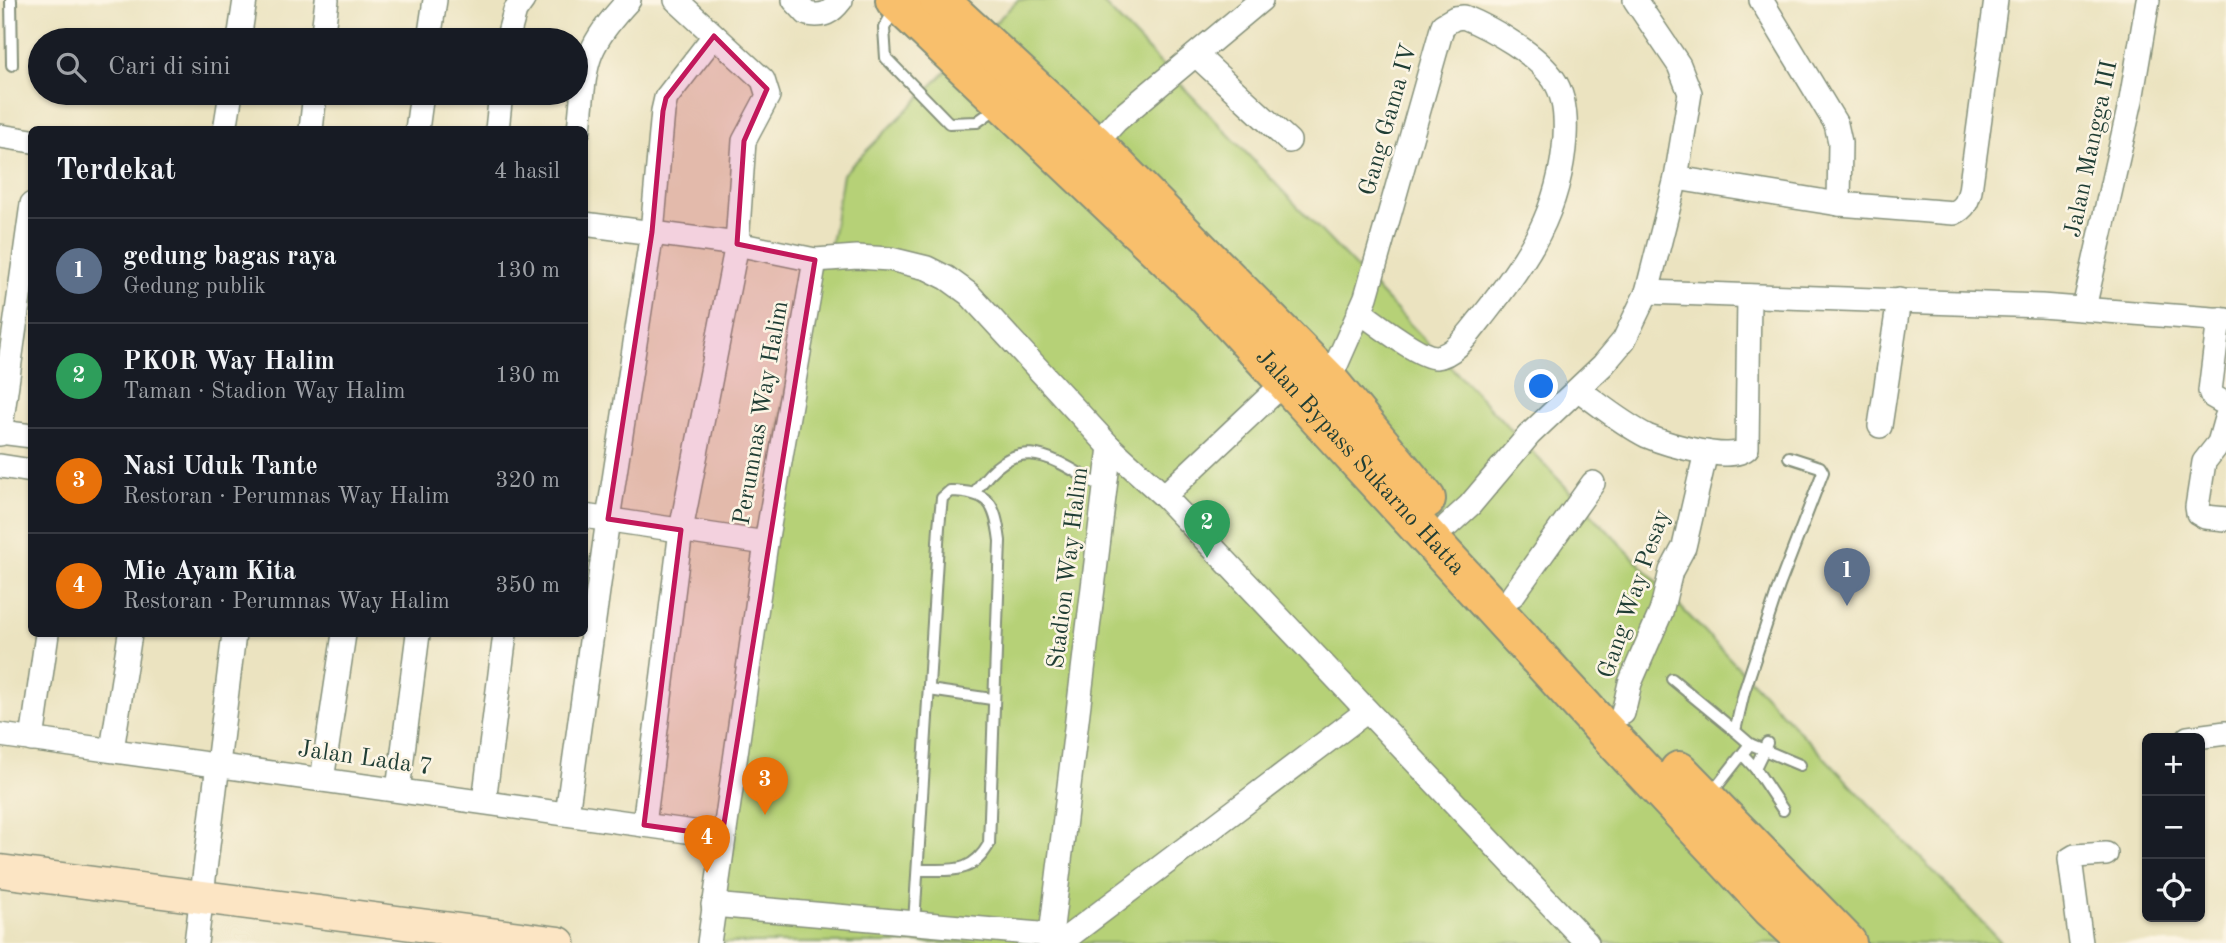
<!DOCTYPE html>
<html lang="id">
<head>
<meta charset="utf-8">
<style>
	body { margin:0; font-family:"Old Standard TT",serif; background:#242831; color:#f1f3f6 }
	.controls { position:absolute; right:21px; bottom:21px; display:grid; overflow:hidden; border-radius:10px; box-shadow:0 2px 5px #0004 }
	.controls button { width:63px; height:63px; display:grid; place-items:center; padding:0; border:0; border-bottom:2px solid #363941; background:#171b24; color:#f1f3f6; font:35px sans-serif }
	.you { position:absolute; left:1542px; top:387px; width:24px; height:24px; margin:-18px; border:5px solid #fff; border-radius:50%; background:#1a73e8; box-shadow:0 0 0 10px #1a73e833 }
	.badge { display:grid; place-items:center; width:46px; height:46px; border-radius:50%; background:#1f6fb2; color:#fff; font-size:23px; font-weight:700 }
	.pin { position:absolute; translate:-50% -58px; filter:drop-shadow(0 2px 4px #0008) }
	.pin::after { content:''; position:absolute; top:37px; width:24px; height:21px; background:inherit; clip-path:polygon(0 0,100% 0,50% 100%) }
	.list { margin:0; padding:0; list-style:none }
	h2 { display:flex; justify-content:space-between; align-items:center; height:91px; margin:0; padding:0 28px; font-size:30px }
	h2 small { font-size:23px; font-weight:400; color:#9ea1a6 }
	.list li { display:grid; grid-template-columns:46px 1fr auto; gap:21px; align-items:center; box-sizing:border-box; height:105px; padding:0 28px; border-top:2px solid #363941 }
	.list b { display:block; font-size:26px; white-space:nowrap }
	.list p { margin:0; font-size:23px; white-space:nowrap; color:#9ea1a6 }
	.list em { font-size:23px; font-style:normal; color:#9ea1a6 }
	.icon { flex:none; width:38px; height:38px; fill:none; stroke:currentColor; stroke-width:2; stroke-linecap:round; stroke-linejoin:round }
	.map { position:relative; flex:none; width:2226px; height:943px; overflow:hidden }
	.search { position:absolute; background:#171b24; box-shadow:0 2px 5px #0004; left:28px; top:28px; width:560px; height:77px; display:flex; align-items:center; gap:18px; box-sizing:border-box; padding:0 24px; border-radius:38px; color:#9ea1a6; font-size:26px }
	.panel { position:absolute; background:#171b24; box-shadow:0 2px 5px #0004; left:28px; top:126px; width:560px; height:511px; border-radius:10px }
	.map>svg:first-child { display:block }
</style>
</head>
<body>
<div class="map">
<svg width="2226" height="943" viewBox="0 0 2226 943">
	<rect width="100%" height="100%" fill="#fcf5e5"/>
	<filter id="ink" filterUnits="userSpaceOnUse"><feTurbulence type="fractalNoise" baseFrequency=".0143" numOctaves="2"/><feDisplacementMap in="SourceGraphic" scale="14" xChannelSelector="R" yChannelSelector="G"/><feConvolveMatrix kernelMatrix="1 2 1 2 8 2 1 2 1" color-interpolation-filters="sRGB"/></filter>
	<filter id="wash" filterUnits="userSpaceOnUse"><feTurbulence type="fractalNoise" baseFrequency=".00686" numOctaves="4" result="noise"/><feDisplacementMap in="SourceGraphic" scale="28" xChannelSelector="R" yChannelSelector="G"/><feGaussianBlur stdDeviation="1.57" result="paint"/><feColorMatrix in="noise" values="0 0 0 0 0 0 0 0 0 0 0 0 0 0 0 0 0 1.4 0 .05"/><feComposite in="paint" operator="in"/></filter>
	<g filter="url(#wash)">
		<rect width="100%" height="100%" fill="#ebe3c0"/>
		<path fill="#b6d177" stroke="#6a8756" stroke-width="2" d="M1018,0H1100L2002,943H704L802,278L828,261L843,174Z"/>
	</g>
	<g filter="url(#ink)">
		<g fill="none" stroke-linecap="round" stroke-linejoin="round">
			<g stroke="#85907a" stroke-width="14">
				<g id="lane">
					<path d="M11,0L12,65"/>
					<path d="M895,9L884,28L886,58L949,123L977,122L998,107"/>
					<path d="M975,492C1019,428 1052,458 1105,489"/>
					<path d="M1672,679L1735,731"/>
					<path d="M929,690L992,699"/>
					<path d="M1750,744L1800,765"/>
					<path d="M1743,755L1755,768L1767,743"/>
					<path d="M1755,768L1783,810"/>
					<path d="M1711,794L1750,744L1735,731L1744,692L1779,586L1823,472L1820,467L1789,457"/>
					<path d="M914,923L939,527L942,498L950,491C989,492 995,502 1000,541L989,844C971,876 950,869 918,870"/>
				</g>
			</g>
			<g stroke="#85907a" stroke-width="26">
				<g id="street">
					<path d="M794,0L807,14C824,17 831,13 841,0"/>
					<path d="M1761,0L1836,124L1840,142L1839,204"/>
					<path d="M239,40L245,0"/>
					<path d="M322,40L327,0"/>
					<path d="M429,40L435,0"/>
					<path d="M507,40L515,11L523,0"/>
					<path d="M1196,55L1289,141"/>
					<path d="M225,130L231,93"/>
					<path d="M311,130L315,93"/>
					<path d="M417,130L422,93"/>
					<path d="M497,130L501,93"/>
					<path d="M579,130C586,63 582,50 629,0"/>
					<path d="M0,136L32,141"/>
					<path d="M1095,144L1116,121L1261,0"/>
					<path d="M1676,178L1839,204L1954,213C1965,208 1967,202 1970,191L1996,0"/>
					<path d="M584,224L737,244L815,260L857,257L890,259L927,268L947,278L969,294L1110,447L1164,496L1587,943"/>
					<path d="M1647,292L2041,306L2226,320"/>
					<path d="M2084,308L2131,100L2148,0"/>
					<path d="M2219,319L2210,391L2212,396L2226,404"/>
					<path d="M1329,381L1366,297L1443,25L1455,18L1464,17C1493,29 1537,54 1554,80C1565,96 1566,119 1565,137C1560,212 1528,259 1483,316C1472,329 1455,356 1436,357C1419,357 1375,322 1359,311"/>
					<path d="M1579,390C1601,406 1623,424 1647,436C1666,444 1732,464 1747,448L1749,296"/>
					<path d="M2226,418L2219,443L2204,462L2197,507L2198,513L2205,517L2226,519"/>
					<path d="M1880,426L1899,300"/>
					<path d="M0,432L32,436"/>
					<path d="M0,434L32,204"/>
					<path d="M0,466L32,471"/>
					<path d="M1164,496L1284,383"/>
					<path d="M584,516L766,543"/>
					<path d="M1448,525L1470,505L1529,435L1603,365L1624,340L1647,292L1676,178L1690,93L1679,65L1635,0"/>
					<path d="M1513,595L1593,483"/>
					<path d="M1623,713L1630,683L1661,612L1671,571L1684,547L1706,452"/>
					<path d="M0,735L722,836"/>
					<path d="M2188,738L2226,733"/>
					<path d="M32,740L47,634"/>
					<path d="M112,750L130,634"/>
					<path d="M322,780L344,634"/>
					<path d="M398,790L418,634"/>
					<path d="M484,802L505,634"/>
					<path d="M567,814L608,519L652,232L663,111L666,98L714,36"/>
					<path d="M644,825L681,530L737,244L744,141L768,96L763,80L676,0"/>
					<path d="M713,905L1051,935"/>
					<path d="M196,943L234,634"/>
					<path d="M709,943L766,543L815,260"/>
					<path d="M1050,943L1110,447"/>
					<path d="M1060,943L1367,711"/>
					<path d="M2081,943L2070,859L2075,856L2106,854"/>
				</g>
			</g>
			<g stroke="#85907a" stroke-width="35">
				<path id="secondary" d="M0,871L559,943"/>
			</g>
			<g stroke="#85907a" stroke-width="42">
				<g id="highway">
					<path id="s1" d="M895,0L1204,293L1599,724L1771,908L1809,943"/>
					<path d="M939,0L1095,144L1329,381L1426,499"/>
					<path d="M1679,771L1847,943"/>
				</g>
			</g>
			<use href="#lane" stroke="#fff" stroke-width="10"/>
			<use href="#street" stroke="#fff" stroke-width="23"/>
			<use href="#secondary" stroke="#fce5c4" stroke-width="32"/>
			<use href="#highway" stroke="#f8bf6c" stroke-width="38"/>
		</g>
	</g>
	<path fill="#c2185b" fill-opacity="0.2" stroke="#c2185b" stroke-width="5" stroke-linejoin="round" d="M714,36L767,89L744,141L737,244L815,260L722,836L644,825L681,530L608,519L652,232L663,111L666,98Z"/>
	<g text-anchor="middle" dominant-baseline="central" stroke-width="5" stroke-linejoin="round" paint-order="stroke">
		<g font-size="24" fill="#1f3d34" stroke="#fcf5e5">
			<text transform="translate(1389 120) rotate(-74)">Gang Gama IV</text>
			<text transform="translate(2092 149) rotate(-78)">Jalan Mangga III</text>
			<text transform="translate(762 413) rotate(-80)">Perumnas Way Halim</text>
			<text stroke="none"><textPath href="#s1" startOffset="656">Jalan Bypass Sukarno Hatta</textPath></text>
			<text transform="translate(1069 568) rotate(-83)">Stadion Way Halim</text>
			<text transform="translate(1635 594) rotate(-71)">Gang Way Pesay</text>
			<text transform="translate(365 759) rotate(8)">Jalan Lada 7</text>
		</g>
	</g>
</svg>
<div class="controls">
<button>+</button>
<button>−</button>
<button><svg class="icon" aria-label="locate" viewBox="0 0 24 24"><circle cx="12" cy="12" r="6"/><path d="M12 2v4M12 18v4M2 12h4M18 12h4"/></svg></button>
</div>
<div class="you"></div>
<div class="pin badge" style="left:1847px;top:606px;background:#5c6f8a">1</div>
<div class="pin badge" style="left:1207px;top:558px;background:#2e9e5b">2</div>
<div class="pin badge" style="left:765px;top:815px;background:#e8710a">3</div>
<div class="pin badge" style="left:707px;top:873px;background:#e8710a">4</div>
<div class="search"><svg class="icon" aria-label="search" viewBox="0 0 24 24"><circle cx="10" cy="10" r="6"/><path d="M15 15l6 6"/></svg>Cari di sini</div>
<section class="panel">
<h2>Terdekat<small>4 hasil</small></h2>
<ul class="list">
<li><span class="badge" style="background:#5c6f8a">1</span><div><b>gedung bagas raya</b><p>Gedung publik</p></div><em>130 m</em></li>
<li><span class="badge" style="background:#2e9e5b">2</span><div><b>PKOR Way Halim</b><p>Taman · Stadion Way Halim</p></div><em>130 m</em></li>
<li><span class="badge" style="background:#e8710a">3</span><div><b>Nasi Uduk Tante</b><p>Restoran · Perumnas Way Halim</p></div><em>320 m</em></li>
<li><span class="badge" style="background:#e8710a">4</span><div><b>Mie Ayam Kita</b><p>Restoran · Perumnas Way Halim</p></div><em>350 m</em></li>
</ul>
</section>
</div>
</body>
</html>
